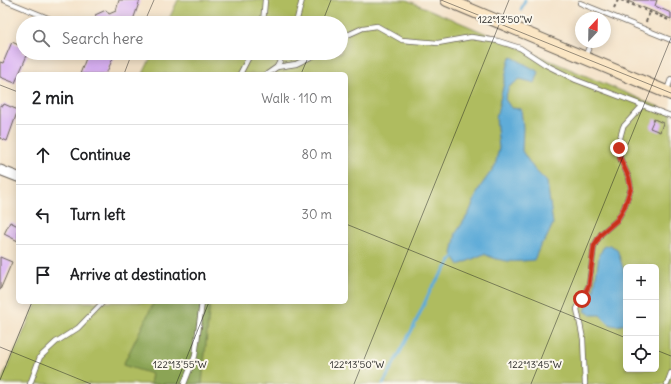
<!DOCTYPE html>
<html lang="en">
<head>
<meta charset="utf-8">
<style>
	body { margin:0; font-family:Delius,sans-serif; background:#f6f6f6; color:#202124 }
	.controls { position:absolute; right:12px; bottom:12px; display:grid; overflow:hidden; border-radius:6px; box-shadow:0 2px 10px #0003 }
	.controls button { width:36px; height:36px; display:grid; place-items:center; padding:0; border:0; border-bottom:1px solid #e0e0e0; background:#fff; color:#202124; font:20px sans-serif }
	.compass { position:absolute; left:575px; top:12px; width:36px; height:36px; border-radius:50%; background:#fff; box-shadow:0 2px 10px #0003; rotate:22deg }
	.stop { position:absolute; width:12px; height:12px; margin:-9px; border:3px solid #c8321e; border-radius:50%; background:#fff }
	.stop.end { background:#c8321e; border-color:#fff; box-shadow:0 1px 4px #0008 }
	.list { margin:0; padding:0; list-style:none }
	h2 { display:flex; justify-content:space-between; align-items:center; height:52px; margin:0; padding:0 16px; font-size:17px }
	h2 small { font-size:13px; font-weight:400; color:#757577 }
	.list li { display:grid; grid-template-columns:26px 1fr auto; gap:12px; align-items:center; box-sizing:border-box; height:60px; padding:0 16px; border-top:1px solid #e0e0e0 }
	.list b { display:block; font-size:15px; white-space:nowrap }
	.list em { font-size:13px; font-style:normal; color:#757577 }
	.icon { flex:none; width:22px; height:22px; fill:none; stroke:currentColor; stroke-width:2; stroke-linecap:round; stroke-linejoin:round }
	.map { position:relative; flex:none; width:671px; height:384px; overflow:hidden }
	.search { position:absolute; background:#fff; box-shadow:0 2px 10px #0003; left:16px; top:16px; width:332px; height:44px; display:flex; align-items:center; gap:10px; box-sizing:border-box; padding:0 14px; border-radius:22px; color:#757577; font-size:15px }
	.panel { position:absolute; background:#fff; box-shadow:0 2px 10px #0003; left:16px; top:72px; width:332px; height:232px; border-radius:6px }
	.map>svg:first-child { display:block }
</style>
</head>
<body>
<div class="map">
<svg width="671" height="384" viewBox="0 0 671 384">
	<rect width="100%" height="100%" fill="#fbf7ec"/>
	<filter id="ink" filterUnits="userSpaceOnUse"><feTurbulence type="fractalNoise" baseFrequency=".025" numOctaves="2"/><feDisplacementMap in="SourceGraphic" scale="8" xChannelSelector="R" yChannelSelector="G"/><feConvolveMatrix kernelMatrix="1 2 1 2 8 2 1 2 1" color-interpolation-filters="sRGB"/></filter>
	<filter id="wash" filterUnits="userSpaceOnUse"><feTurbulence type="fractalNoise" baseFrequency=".012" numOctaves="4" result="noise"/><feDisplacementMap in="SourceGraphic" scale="16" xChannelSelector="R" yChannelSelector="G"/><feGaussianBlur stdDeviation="0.9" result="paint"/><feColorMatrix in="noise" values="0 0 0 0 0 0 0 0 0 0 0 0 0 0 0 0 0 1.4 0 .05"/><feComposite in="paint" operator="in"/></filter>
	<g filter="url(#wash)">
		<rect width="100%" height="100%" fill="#f4e2c8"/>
		<path fill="#afbc5e" stroke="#666c3d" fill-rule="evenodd" d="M178,0H407L671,112V384H0L37,302H346V74H143L153,53H341V23H167ZM626,267H656V369H626Z"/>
		<path fill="#8ba455" stroke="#546038" d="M154,302H210L202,384H150L152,374L123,365Z"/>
		<g fill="#5eacd8" stroke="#3d647a">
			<path d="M512,57L539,72L535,83L520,79L509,87L505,99L511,108L521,109L523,128L522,151L534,169L547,182L553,224L545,241L541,244L534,260C514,262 503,263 484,254L459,265L452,254L456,233L469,213L480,187L495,166L499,148L496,118L509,60Z"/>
			<path d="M610,245L617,249L626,278V324C610,328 611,325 600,315H591L585,311L594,290L599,256L604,246Z"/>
		</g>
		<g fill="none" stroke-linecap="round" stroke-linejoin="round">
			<g stroke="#5eacd8" stroke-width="3">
				<path d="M521,10L525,0"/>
				<path d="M383,384L414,326L431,289L455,255"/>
			</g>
		</g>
		<g id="blocks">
			<g fill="#d8adf4">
				<path d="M119,0H140L132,23H99L95,15L106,10L109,14L116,11Z"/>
				<path d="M625,0H657L655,6L671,13V19Z"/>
				<path d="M12,42L23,47V53H28L15,83L0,77V62L3,63Z"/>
				<path d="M88,53H102L113,58L106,74H80Z"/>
				<path d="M4,104L18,110L7,141L0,138V105L3,106Z"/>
				<path d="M654,119L663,123L660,132L650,128Z"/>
				<path d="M10,222L18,226V241L4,234Z"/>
				<path d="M0,257L12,262L0,290Z"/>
			</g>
		</g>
	</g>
	<g filter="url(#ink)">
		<use href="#blocks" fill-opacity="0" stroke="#686158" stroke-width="1"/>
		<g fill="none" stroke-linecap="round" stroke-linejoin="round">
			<g stroke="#686158" stroke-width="6">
				<g id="lane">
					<path d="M4,0L60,23"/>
					<path d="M580,3L671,40"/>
					<path d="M263,23L265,0"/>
					<path d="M296,23L302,0"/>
					<path d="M341,38L363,28L377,26L402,40L438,43L471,37L498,41L520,48L546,65L576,80L671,116"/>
					<path d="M585,57L591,42"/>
					<path d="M277,67L296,64L319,53"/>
					<path d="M240,74L251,53"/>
					<path d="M267,74L277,67L284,53"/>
					<path d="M667,90L671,79"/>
					<path d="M30,384L40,357L56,342L78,328L103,302"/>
					<path d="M184,384L195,356L202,302"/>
					<path d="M585,384L583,339L577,309L589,285L594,246L601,234L617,220L624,208L631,188L629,178L620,158V138L623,127L643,105"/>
					<path d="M667,384L671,373"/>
				</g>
			</g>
			<g stroke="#686158" stroke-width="11">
				<path id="street" d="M0,170L18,177"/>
			</g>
			<g stroke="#686158" stroke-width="14">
				<path id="secondary" d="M447,0L671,94"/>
			</g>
			<g stroke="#686158" stroke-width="2" stroke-dasharray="3 3" stroke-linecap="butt">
				<path d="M621,0L671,21"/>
				<path d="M614,8L618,0"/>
				<path d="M646,22L650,12"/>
			</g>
			<use href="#lane" stroke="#fff" stroke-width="4.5"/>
			<use href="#street" stroke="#fff" stroke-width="9"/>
			<use href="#secondary" stroke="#fbe6c4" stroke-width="12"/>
		</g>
	</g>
	<g fill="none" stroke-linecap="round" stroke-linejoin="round" filter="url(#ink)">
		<path stroke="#c8321e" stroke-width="5" d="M582,299L589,285L594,246L601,234L617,220L624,208L631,188L629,178L620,158L619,148"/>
	</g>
	<path fill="none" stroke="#1c1c1c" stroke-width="1" stroke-opacity="0.45" d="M441,0L671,93M144,23L154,0M322,23L331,0M124,74L132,53M301,74L310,53M0,85L18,92M346,224L626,338M0,347L91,384M656,350L671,356M0,380L32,302M176,384L209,302M354,384L509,0M531,384L671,38"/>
	<g font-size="10" text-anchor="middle" fill="#1c1c1c" stroke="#fbf7ec" stroke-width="4" stroke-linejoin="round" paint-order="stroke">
		<text x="505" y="23">122°13'50"W</text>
		<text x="180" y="368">122°13'55"W</text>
		<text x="357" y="368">122°13'50"W</text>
		<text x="535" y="368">122°13'45"W</text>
	</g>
</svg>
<div class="controls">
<button>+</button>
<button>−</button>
<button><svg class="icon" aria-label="locate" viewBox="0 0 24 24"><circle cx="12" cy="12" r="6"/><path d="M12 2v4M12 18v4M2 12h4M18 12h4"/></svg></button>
</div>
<svg class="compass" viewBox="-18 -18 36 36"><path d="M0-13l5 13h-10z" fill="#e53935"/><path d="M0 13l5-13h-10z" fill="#757577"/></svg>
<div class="stop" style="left:582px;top:299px"></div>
<div class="stop end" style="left:619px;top:148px"></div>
<div class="search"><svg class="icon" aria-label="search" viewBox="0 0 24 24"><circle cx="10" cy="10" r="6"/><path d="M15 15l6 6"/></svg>Search here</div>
<section class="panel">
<h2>2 min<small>Walk · 110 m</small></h2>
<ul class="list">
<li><svg class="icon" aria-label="ahead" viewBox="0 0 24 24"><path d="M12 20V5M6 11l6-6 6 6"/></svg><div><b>Continue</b></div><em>80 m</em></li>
<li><svg class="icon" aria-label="left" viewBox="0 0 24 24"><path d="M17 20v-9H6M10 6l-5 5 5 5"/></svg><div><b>Turn left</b></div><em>30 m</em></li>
<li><svg class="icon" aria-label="arrive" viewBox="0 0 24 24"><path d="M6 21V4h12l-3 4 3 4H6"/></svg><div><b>Arrive at destination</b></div></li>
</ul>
</section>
</div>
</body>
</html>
